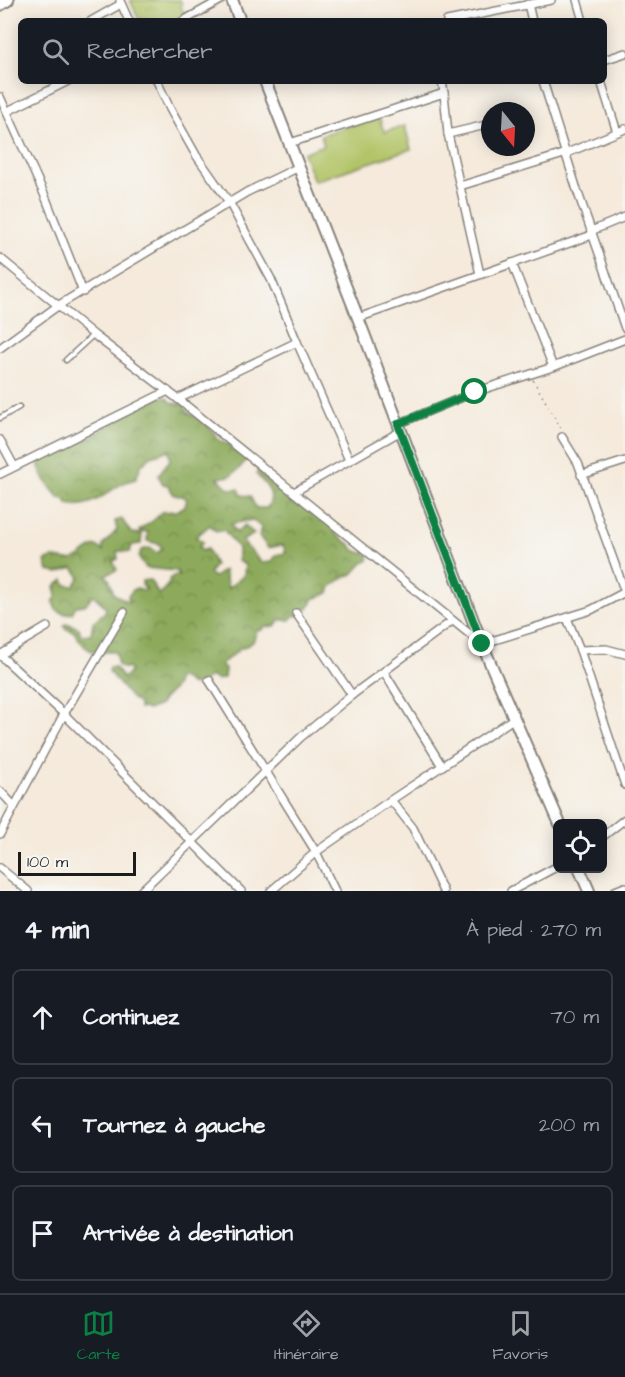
<!DOCTYPE html>
<html lang="fr">
<head>
<meta charset="utf-8">
<style>
	body { margin:0; font-family:"Architects Daughter",sans-serif; background:#20242c; color:#f1f3f6 }
	.controls { position:absolute; right:18px; bottom:18px; display:grid; overflow:hidden; border-radius:9px; box-shadow:0 3px 15px #0003 }
	.controls button { width:54px; height:54px; display:grid; place-items:center; padding:0; border:0; border-bottom:2px solid #363941; background:#171b24; color:#f1f3f6; font:30px sans-serif }
	.compass { position:absolute; left:481px; top:102px; width:54px; height:54px; border-radius:50%; background:#171b24; box-shadow:0 3px 15px #0003; rotate:162deg }
	.scale { position:absolute; left:18px; bottom:15px; width:118px; box-sizing:border-box; padding-left:6px; border:3px solid #1c1c1c; border-top:0; font-size:16px; line-height:21px; white-space:nowrap; color:#1c1c1c; -webkit-text-stroke:4px #f6f6f2; paint-order:stroke }
	.stop { position:absolute; width:18px; height:18px; margin:-14px; border:4px solid #0b8043; border-radius:50%; background:#fff }
	.stop.end { background:#0b8043; border-color:#fff; box-shadow:0 2px 6px #0008 }
	.list { margin:0; padding:0; list-style:none }
	h2 { display:flex; justify-content:space-between; align-items:center; height:78px; margin:0; padding:0 24px; font-size:26px }
	h2 small { font-size:20px; font-weight:400; color:#9ea1a6 }
	.list li { display:grid; grid-template-columns:39px 1fr auto; gap:18px; align-items:center; box-sizing:border-box; height:96px; margin:0 12px 12px; padding:0 12px; border:2px solid #363941; border-radius:9px }
	.list b { display:block; font-size:22px; white-space:nowrap }
	.list em { font-size:20px; font-style:normal; color:#9ea1a6 }
	.icon { flex:none; width:33px; height:33px; fill:none; stroke:currentColor; stroke-width:2; stroke-linecap:round; stroke-linejoin:round }
	.map { position:relative; flex:none; width:625px; height:891px; overflow:hidden }
	.search { position:absolute; background:#171b24; box-shadow:0 3px 15px #0003; left:18px; right:18px; top:18px; height:66px; display:flex; align-items:center; gap:15px; box-sizing:border-box; padding:0 21px; border-radius:9px; color:#9ea1a6; font-size:22px }
	.sheet { height:402px; background:#171b24 }
	nav { display:flex; justify-content:space-around; align-items:center; box-sizing:border-box; height:84px; border-top:2px solid #363941; background:#171b24; font-size:16px; color:#9ea1a6 }
	nav a { display:grid; justify-items:center; gap:3px }
	nav .on { color:#0b8043 }
	.map>svg:first-child { display:block }
</style>
</head>
<body>
<div class="map">
<svg width="625" height="891" viewBox="0 0 625 891">
	<defs>
		<pattern id="grass-tufts" width="24" height="20" patternUnits="userSpaceOnUse" patternTransform="scale(1.5)"><rect width="24" height="20" fill="#b2c468"/><path d="M3 7l-1-3M5 7V3M7 7l1-3M15 17l-1-3M17 17v-4M19 17l1-3" fill="none" stroke="#98a85a"/></pattern>
		<pattern id="forest-crowns" width="20" height="18" patternUnits="userSpaceOnUse" patternTransform="scale(1.5)"><rect width="20" height="18" fill="#8daa5c"/><path d="M2 6a3 3 0 1 1 6 0M12 15a3 3 0 1 1 6 0" fill="none" stroke="#728a4b"/></pattern>
	</defs>
	<rect width="100%" height="100%" fill="#f6f6f2"/>
	<filter id="ink" filterUnits="userSpaceOnUse"><feTurbulence type="fractalNoise" baseFrequency=".0167" numOctaves="2"/><feDisplacementMap in="SourceGraphic" scale="12" xChannelSelector="R" yChannelSelector="G"/><feConvolveMatrix kernelMatrix="1 2 1 2 8 2 1 2 1" color-interpolation-filters="sRGB"/></filter>
	<filter id="wash" filterUnits="userSpaceOnUse"><feTurbulence type="fractalNoise" baseFrequency=".008" numOctaves="4" result="noise"/><feDisplacementMap in="SourceGraphic" scale="24" xChannelSelector="R" yChannelSelector="G"/><feGaussianBlur stdDeviation="1.35" result="paint"/><feColorMatrix in="noise" values="0 0 0 0 0 0 0 0 0 0 0 0 0 0 0 0 0 1.4 0 .05"/><feComposite in="paint" operator="in"/></filter>
	<g filter="url(#wash)">
		<rect width="100%" height="100%" fill="#f5eadb"/>
		<path fill="url(#grass-tufts)" stroke="#677042" stroke-width="1.5" d="M130,0H180L182,4L180,6L187,16L178,21H149L147,18L139,20Z"/>
		<path fill="url(#forest-crowns)" stroke="#54633c" stroke-width="1.5" fill-rule="evenodd" d="M161,397H167L171,402L185,405L187,412L207,423L219,440L229,444L240,454L246,455L247,459L239,469L230,476L218,478L229,489H239L241,495L250,496L256,508H267C277,494 265,484 256,474L259,470L282,493L306,505L311,513L333,525L336,534L351,545L354,550L369,555L368,561L363,563L353,574L344,577L331,587L329,593L313,599L312,603L302,615L293,616L290,620H280L275,626L265,627L262,630L257,631L253,642L243,648H240C234,656 227,657 221,666L225,669L224,678L217,680L210,676L205,681L193,685C186,684 184,675 177,679C177,691 163,695 160,705L148,710L143,708L139,709V704L131,698L109,672V667H115L122,678L129,674L130,670L128,668H122C116,665 117,659 116,653C110,650 104,653 96,652C85,651 80,640 74,632L66,629L64,625L67,623L79,628L81,635L91,634L93,622L105,612L106,607L93,595L85,605L76,606L72,613L65,614L56,610L53,602L57,596L55,586L64,580L66,585L74,586L80,577L73,568L58,573L48,571L45,561C55,555 60,560 70,560C82,559 86,548 97,546L103,551V545L117,530L115,521L122,519L131,533L142,534L141,544L132,545L130,552L117,551L118,559L113,561L117,570L105,575L109,579L114,594L129,602L128,596L134,589L138,588L143,591L146,590L142,585V581L150,580L159,595L170,582L169,579L175,575L179,576L177,571L146,568L139,558L141,550L150,548L157,553L162,549L159,544L147,541L148,532H140L139,530C147,524 156,521 161,512L177,511L185,506L187,499L182,496L174,495L168,485L163,484L158,475L170,460L169,450L151,456L141,465L136,479C109,484 97,512 67,504L65,499L59,498C51,489 40,475 38,462L45,458L49,451L72,445L74,440L90,439L93,433H98L108,423ZM252,520L261,527L259,536L268,548L283,545L286,553L276,555L272,562L262,563L242,541L254,534L245,525L236,532L231,524ZM210,525L216,531L224,530L238,548V561L245,565L244,575L228,588L224,570L214,577L209,573L215,565L207,549L202,551L199,547L203,542L196,537Z"/>
		<path fill="#b2c468" stroke="#677042" stroke-width="1.5" d="M379,116L384,132L405,126L411,149L314,181L303,153L324,145L321,135Z"/>
	</g>
	<g filter="url(#ink)">
		<g fill="none" stroke-linecap="round" stroke-linejoin="round">
			<g stroke="#88837c" stroke-width="7">
				<g id="lane">
					<path d="M66,360L93,335"/>
					<path d="M0,418L19,407"/>
				</g>
			</g>
			<g stroke="#88837c" stroke-width="10">
				<g id="street">
					<path d="M577,0L583,21"/>
					<path d="M120,1L129,21"/>
					<path d="M528,4L532,21"/>
					<path d="M91,21L121,4"/>
					<path d="M183,21L221,0"/>
					<path d="M447,21L551,0"/>
					<path d="M604,60L625,53"/>
					<path d="M157,81L170,109L196,155L229,202L271,279L297,342L349,460"/>
					<path d="M543,81L577,190L625,328"/>
					<path d="M601,81L617,132"/>
					<path d="M444,93L448,134L480,274"/>
					<path d="M0,97L45,196L83,292"/>
					<path d="M8,111L68,81"/>
					<path d="M448,134L490,124"/>
					<path d="M290,143L444,93L442,81"/>
					<path d="M460,186L567,153L625,129"/>
					<path d="M591,231L625,217"/>
					<path d="M0,258L94,335L178,399L482,644L591,610L625,592"/>
					<path d="M512,263L553,367"/>
					<path d="M358,318L592,235"/>
					<path d="M0,348L59,305L247,192L299,167"/>
					<path d="M178,399L297,342"/>
					<path d="M398,424L475,392L553,367L625,339"/>
					<path d="M562,437L578,463L625,592"/>
					<path d="M0,440L14,466"/>
					<path d="M0,474L168,391"/>
					<path d="M581,475L625,461"/>
					<path d="M294,492L401,431"/>
					<path d="M296,613L352,695"/>
					<path d="M567,618L580,650L625,785"/>
					<path d="M580,650L606,649L625,654"/>
					<path d="M0,655L64,714L241,891"/>
					<path d="M0,655L47,627"/>
					<path d="M384,672L442,766"/>
					<path d="M209,680L316,852L335,891"/>
					<path d="M0,791L14,806"/>
					<path d="M391,800L413,828L443,891"/>
					<path d="M0,834L64,714L124,612"/>
					<path d="M602,837L625,819"/>
					<path d="M0,868L28,891"/>
					<path d="M141,891L301,737L352,695L452,621"/>
					<path d="M271,891L316,852L391,800L513,719"/>
					<path d="M511,891L558,866"/>
					<path d="M615,891L625,887"/>
				</g>
			</g>
			<g stroke="#88837c" stroke-width="14">
				<g id="secondary">
					<path d="M232,0L240,21"/>
					<path d="M0,5L8,0"/>
					<path d="M265,81L358,318L482,644L560,824"/>
					<path d="M579,868L589,891"/>
				</g>
			</g>
			<path stroke="#88837c" stroke-width="1.5" stroke-dasharray="1.5 4.5" stroke-linecap="butt" d="M533,380L561,428"/>
			<use href="#lane" stroke="#fff" stroke-width="4"/>
			<use href="#street" stroke="#fff" stroke-width="7"/>
			<use href="#secondary" stroke="#fff" stroke-width="10"/>
		</g>
	</g>
	<g fill="none" stroke-linecap="round" stroke-linejoin="round" filter="url(#ink)">
		<path stroke="#0b8043" stroke-width="8" d="M475,392L398,424L482,644"/>
	</g>
</svg>
<div class="controls">
<button><svg class="icon" aria-label="locate" viewBox="0 0 24 24"><circle cx="12" cy="12" r="6"/><path d="M12 2v4M12 18v4M2 12h4M18 12h4"/></svg></button>
</div>
<svg class="compass" viewBox="-18 -18 36 36"><path d="M0-13l5 13h-10z" fill="#e53935"/><path d="M0 13l5-13h-10z" fill="#9ea1a6"/></svg>
<div class="scale">100 m</div>
<div class="stop" style="left:475px;top:392px"></div>
<div class="stop end" style="left:482px;top:644px"></div>
<div class="search"><svg class="icon" aria-label="search" viewBox="0 0 24 24"><circle cx="10" cy="10" r="6"/><path d="M15 15l6 6"/></svg>Rechercher</div>
</div>
<section class="sheet">
<h2>4 min<small>À pied · 270 m</small></h2>
<ul class="list">
<li><svg class="icon" aria-label="ahead" viewBox="0 0 24 24"><path d="M12 20V5M6 11l6-6 6 6"/></svg><div><b>Continuez</b></div><em>70 m</em></li>
<li><svg class="icon" aria-label="left" viewBox="0 0 24 24"><path d="M17 20v-9H6M10 6l-5 5 5 5"/></svg><div><b>Tournez à gauche</b></div><em>200 m</em></li>
<li><svg class="icon" aria-label="arrive" viewBox="0 0 24 24"><path d="M6 21V4h12l-3 4 3 4H6"/></svg><div><b>Arrivée à destination</b></div></li>
</ul>
</section>
<nav>
<a class="on"><svg class="icon" aria-label="map" viewBox="0 0 24 24"><path d="M3 6l6-2 6 2 6-2v14l-6 2-6-2-6 2zM9 4v14M15 6v14"/></svg>Carte</a>
<a><svg class="icon" aria-label="directions" viewBox="0 0 24 24"><path d="M12 3l9 9-9 9-9-9zM9 14v-3h6M13 9l2 2-2 2"/></svg>Itinéraire</a>
<a><svg class="icon" aria-label="saved" viewBox="0 0 24 24"><path d="M7 4h10v16l-5-4-5 4z"/></svg>Favoris</a>
</nav>
</body>
</html>
